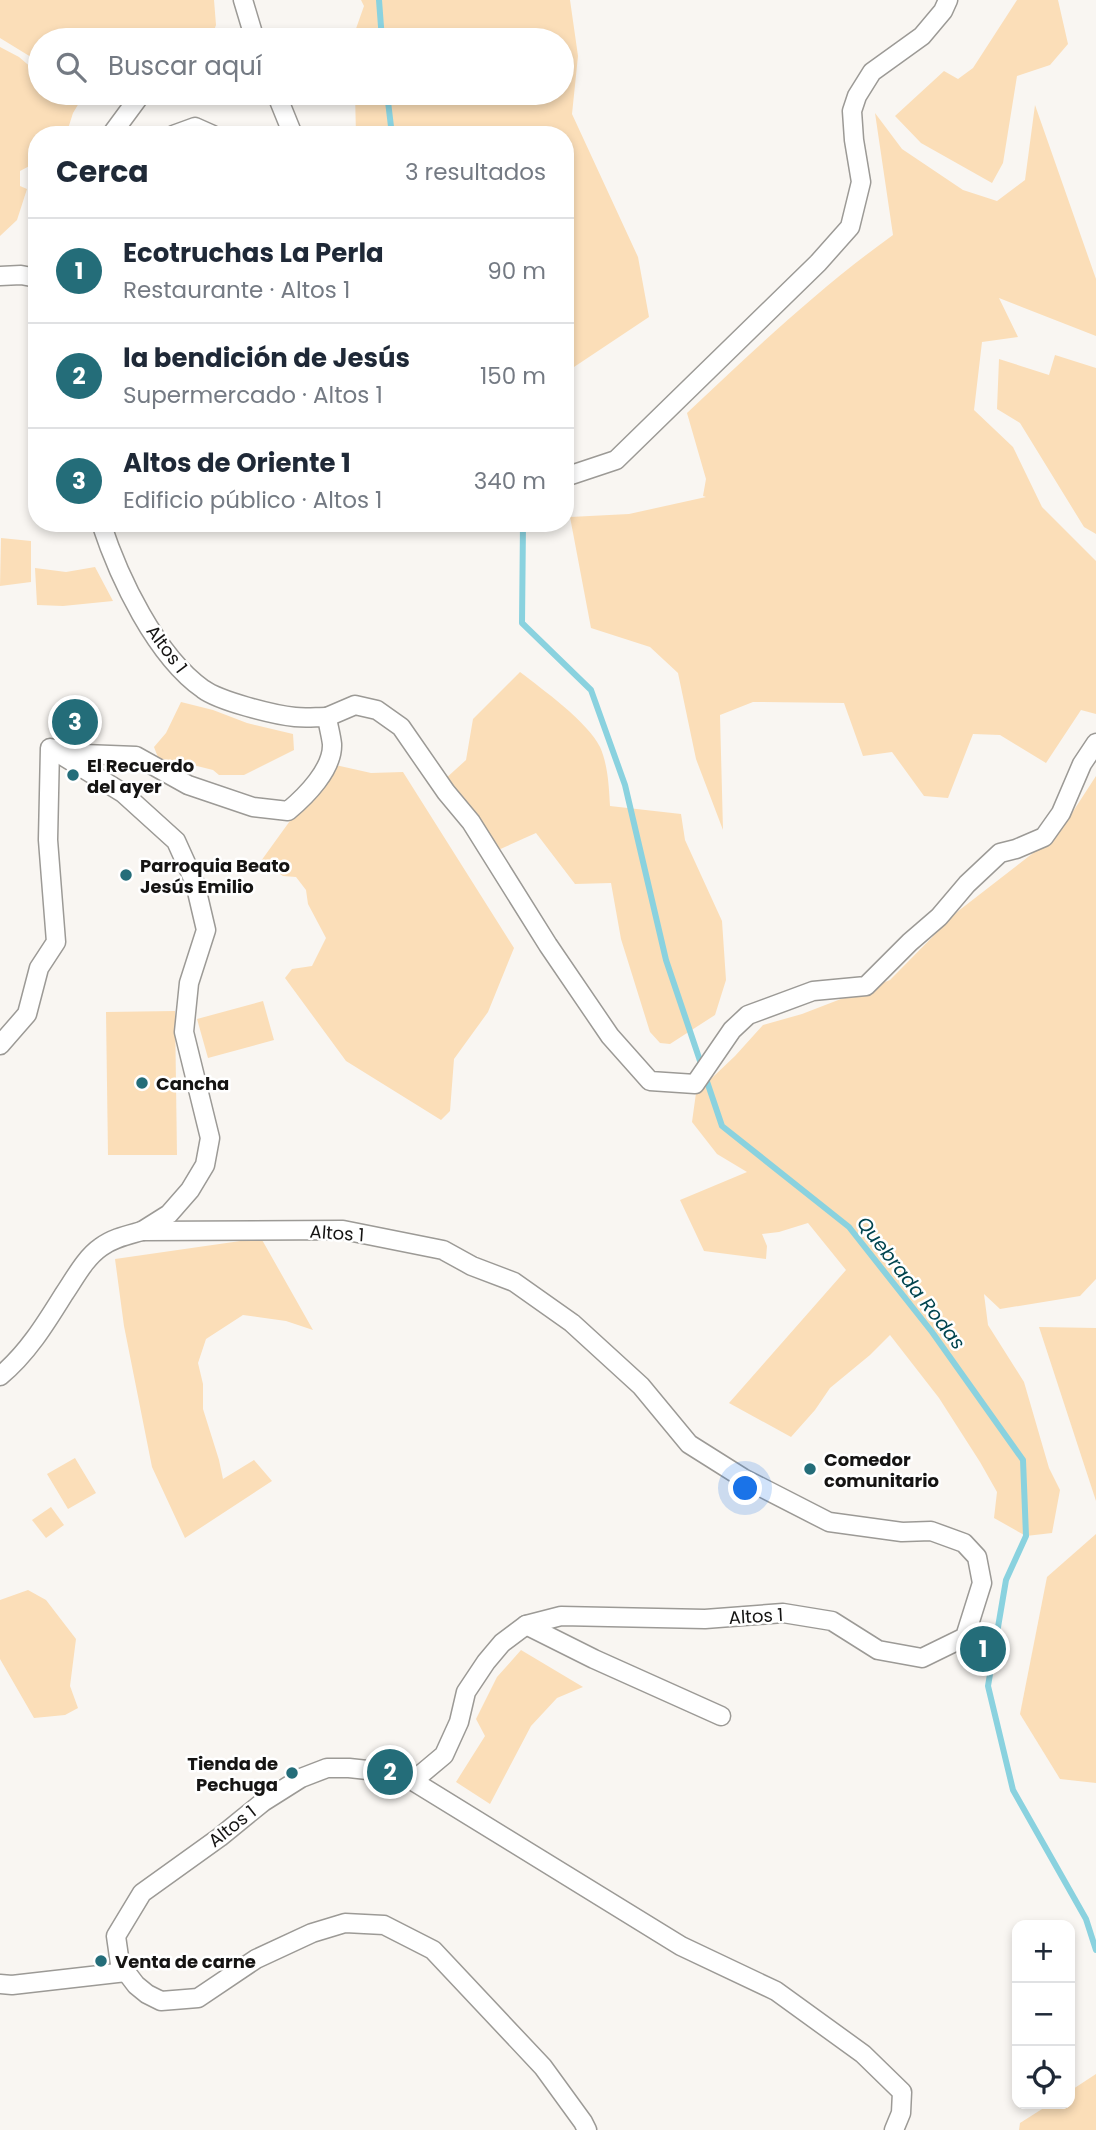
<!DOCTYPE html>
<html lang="es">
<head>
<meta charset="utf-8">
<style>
	body { margin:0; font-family:Poppins,sans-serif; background:#f2f2f3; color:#1f2937 }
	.controls { position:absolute; right:21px; bottom:21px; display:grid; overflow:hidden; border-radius:14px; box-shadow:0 4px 10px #0003 }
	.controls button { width:63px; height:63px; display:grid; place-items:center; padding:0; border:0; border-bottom:2px solid #e0e1e3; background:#fff; color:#1f2937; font:35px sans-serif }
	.you { position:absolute; left:746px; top:1489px; width:24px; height:24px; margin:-18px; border:5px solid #fff; border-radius:50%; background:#1a73e8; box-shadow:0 0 0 10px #1a73e833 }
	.badge { display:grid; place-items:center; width:46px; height:46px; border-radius:50%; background:#246d79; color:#fff; font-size:23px; font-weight:700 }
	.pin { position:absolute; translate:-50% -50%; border:4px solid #fff; box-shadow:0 2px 7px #0006 }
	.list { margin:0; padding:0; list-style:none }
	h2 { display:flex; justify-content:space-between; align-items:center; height:91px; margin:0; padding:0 28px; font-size:30px }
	h2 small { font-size:23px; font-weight:400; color:#747a83 }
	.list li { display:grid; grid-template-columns:46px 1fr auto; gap:21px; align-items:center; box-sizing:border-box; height:105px; padding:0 28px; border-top:2px solid #e0e1e3 }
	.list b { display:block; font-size:26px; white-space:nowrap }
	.list p { margin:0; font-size:23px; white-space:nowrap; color:#747a83 }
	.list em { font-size:23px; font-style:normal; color:#747a83 }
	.icon { flex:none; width:38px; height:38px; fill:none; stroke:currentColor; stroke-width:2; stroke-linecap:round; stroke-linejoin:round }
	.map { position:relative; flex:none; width:1096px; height:2130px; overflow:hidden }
	.search { position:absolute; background:#fff; box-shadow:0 4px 10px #0003; left:28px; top:28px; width:546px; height:77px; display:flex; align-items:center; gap:18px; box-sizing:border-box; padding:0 24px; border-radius:38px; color:#747a83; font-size:26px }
	.panel { position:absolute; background:#fff; box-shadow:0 4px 10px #0003; left:28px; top:126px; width:546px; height:406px; border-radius:28px }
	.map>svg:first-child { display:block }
</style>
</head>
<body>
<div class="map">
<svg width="1096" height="2130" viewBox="0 0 1096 2130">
	<rect width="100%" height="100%" fill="#f9f6f2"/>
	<g fill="#fbdeb8">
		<path d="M0,0H214L216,25L212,36L113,29L90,40H40V54L31,57L0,38Z"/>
		<path d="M361,0H570L578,56L572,114L638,257L649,317L565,373V135H356L355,93H562V40H352L364,6Z"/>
		<path d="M1017,0H1058L1068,44L1050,65L1017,76L1003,163L992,183L921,143L895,116L944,71L958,79L973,68Z"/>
		<path d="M0,47L19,57L33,69L40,67V93H85L73,113L66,135H37V162L20,171V186L27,189L17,220L0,236Z"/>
		<path d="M1035,105L1096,279V336L999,298L1018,337L982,342L974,410L1013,447L1042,507L1096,561V714L1081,710L1046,763L1000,735L973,734L948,798L924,796L892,752L863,756L844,703L753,702L720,715L723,830L696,759L678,673L650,647L591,628L570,517L629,514L706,497L703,496L706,479L687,413C753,351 819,288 893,235L875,113L902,149L963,190L997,201L1025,180Z"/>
		<path d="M1055,355L1096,368V534L1084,527L1020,423L997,409L999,359L1049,375Z"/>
		<path d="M1,538L31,541V582L0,586Z"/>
		<path d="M95,567L113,601L63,606L37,605L35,568L66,572Z"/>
		<path d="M520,672C542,689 588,722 600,747C608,765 609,787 610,806L681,814L685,840L722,921L726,980L715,1015L670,1044L660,1043L650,1032L621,939L611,883L575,884L536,833L496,851L444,780L466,760L473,719Z"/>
		<path d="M181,702L213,710L247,723L293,734L294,750L244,775H219L213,770L189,764L168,768L159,760L154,747L166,733Z"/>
		<path d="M331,764L371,773L403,772L514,948L488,1012L454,1059L450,1111L441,1120L346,1061L285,978L292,969L312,966L326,938L308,904L306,890L296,877L283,876L261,861Z"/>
		<path d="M1096,776V1279L1080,1296L1000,1309L984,1294L988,1325L1024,1382L1049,1468L1060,1490L1052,1533L1026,1536L994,1518L997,1492L980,1462L939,1398L890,1335L870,1355L830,1388L815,1410L791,1437L729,1403L846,1270L808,1223L779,1232L762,1234L767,1246L766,1259L704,1251L680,1200L747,1172L717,1154L692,1122L696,1093L735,1056L763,1025L802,1014L890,980L957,912L1059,833Z"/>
		<path d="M263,1001L274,1040L208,1058L197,1019Z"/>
		<path d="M175,1011L177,1155H108L106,1012Z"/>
		<path d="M261,1238L313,1330L286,1321L243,1315L206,1339L198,1363L203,1384V1409L219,1460L223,1479L254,1460L272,1481L185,1538L152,1467L124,1326L115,1259Z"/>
		<path d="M1039,1327L1096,1328V1501Z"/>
		<path d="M75,1458L96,1493L68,1509L47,1474Z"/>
		<path d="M51,1507L64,1525L46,1538L32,1520Z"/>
		<path d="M1096,1534V1783L1060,1779L1020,1714L1047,1577Z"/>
		<path d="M28,1590L46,1600L76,1639L70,1686L78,1708L65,1715L34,1718L0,1659V1600Z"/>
		<path d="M521,1650L583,1687L557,1698L531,1726L490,1804L456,1782L485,1736L476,1719L497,1677Z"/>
		<path d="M1096,2074V2130H1019L1020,2123L1050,2104H1070V2091Z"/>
	</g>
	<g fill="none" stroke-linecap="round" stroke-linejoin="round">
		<g stroke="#8ad2df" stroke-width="6">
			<path d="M379,0L382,40"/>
			<path d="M387,93L392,135"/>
			<path d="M523,523L522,623L591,690L625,785L666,960L722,1126L849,1227L932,1332L1023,1460L1026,1536L1006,1580L988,1686L1013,1790L1086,1919L1096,1950"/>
		</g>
		<g stroke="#9c9a96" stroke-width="21">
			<g id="minor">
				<path d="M243,0L255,40"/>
				<path d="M276,93L293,135"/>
				<path d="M111,135L142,93"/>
				<path d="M173,135L195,127L213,135"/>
				<path d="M0,276L21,275L37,278"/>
				<path d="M565,477L616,460L818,263L850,227L861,182L854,140L852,111L857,96L872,72L922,36L943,11L948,0"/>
				<path d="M327,717L355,705L377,710L401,727L446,792L471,822L548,945L610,1036L650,1081L695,1084L732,1030L748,1015L813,991L866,986L910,942L939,917L967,884L1000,853L1016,849L1044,837L1061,813L1082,764L1096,743"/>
				<path d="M58,753L123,793L176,841L195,883L206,930L189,983L184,1032L210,1138L205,1165L190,1190L169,1214L142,1231"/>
				<path d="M0,1045L27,1014L39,968L56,942L48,840L50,748L84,754L136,756L188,785L253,807L288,811C306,796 333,769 332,744C331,735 328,725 327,717C316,717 305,718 295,717C274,715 219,701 203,689C156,656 119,578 101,523"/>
				<path d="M0,1376C27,1354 46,1323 64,1294C75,1278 85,1258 101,1247C113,1238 128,1235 142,1231L343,1230L443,1250L472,1266L514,1282L572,1323L641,1386L689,1444L743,1478L829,1522L902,1532L931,1531L964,1543L977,1557L982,1583L965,1637L922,1658L878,1650L832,1621L783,1613L705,1619L561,1616L526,1625L502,1643L486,1662L466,1692L459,1722L444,1755L413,1781L395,1773L349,1768H327L301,1778L263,1802L220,1837L142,1893L116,1936L120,1964L136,1985L147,1994L161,2001L198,1998L256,1959L312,1933L345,1923L384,1925L433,1950L543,2067L583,2122L587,2130"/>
				<path d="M526,1625L594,1659L721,1716"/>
				<path d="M413,1781L681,1946L776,1991L863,2054L902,2092L901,2113L894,2130"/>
				<path d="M0,1984L12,1985L126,1972"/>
			</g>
		</g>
		<use href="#minor" stroke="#fff" stroke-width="18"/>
	</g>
	<g fill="#246d79" stroke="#fff" stroke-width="2.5">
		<circle cx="73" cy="775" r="7"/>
		<circle cx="126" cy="875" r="7"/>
		<circle cx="142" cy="1083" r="7"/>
		<circle cx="810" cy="1469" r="7"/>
		<circle cx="292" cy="1773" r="7"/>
		<circle cx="101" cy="1961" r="7"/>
	</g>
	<g text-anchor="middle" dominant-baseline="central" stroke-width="5" stroke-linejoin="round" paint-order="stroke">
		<g font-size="18" fill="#151413" stroke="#fff">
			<text transform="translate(167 649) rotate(53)">Altos 1</text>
			<text transform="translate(337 1233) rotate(4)">Altos 1</text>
			<text transform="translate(756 1616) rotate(-3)">Altos 1</text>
			<text transform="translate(232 1826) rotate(-38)">Altos 1</text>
		</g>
		<g font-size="18" font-weight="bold" fill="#151413" stroke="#fff" text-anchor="start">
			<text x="87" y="765">El Recuerdo<tspan x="87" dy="21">del ayer</tspan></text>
			<text x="140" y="865">Parroquia Beato<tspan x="140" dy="21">Jesús Emilio</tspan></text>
			<text x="156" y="1083">Cancha</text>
			<text x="824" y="1459">Comedor<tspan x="824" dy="21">comunitario</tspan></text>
			<text x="278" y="1763" text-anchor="end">Tienda de<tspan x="278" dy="21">Pechuga</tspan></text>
			<text x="115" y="1961">Venta de carne</text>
		</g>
		<g font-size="19" font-style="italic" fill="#00444e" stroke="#fff">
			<text transform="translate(911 1283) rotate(52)">Quebrada Rodas</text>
		</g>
	</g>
</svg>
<div class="controls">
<button>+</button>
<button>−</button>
<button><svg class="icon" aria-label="locate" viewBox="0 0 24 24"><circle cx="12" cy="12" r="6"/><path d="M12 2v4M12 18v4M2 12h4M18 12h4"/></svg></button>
</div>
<div class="you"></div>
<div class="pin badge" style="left:983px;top:1649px">1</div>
<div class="pin badge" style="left:390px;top:1772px">2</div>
<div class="pin badge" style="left:75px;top:722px">3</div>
<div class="search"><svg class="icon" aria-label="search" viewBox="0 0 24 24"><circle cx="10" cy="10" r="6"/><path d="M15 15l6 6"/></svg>Buscar aquí</div>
<section class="panel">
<h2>Cerca<small>3 resultados</small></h2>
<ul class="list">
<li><span class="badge">1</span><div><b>Ecotruchas La Perla</b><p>Restaurante · Altos 1</p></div><em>90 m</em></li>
<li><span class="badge">2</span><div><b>la bendición de Jesús</b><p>Supermercado · Altos 1</p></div><em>150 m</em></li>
<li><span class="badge">3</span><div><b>Altos de Oriente 1</b><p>Edificio público · Altos 1</p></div><em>340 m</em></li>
</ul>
</section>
</div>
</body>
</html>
